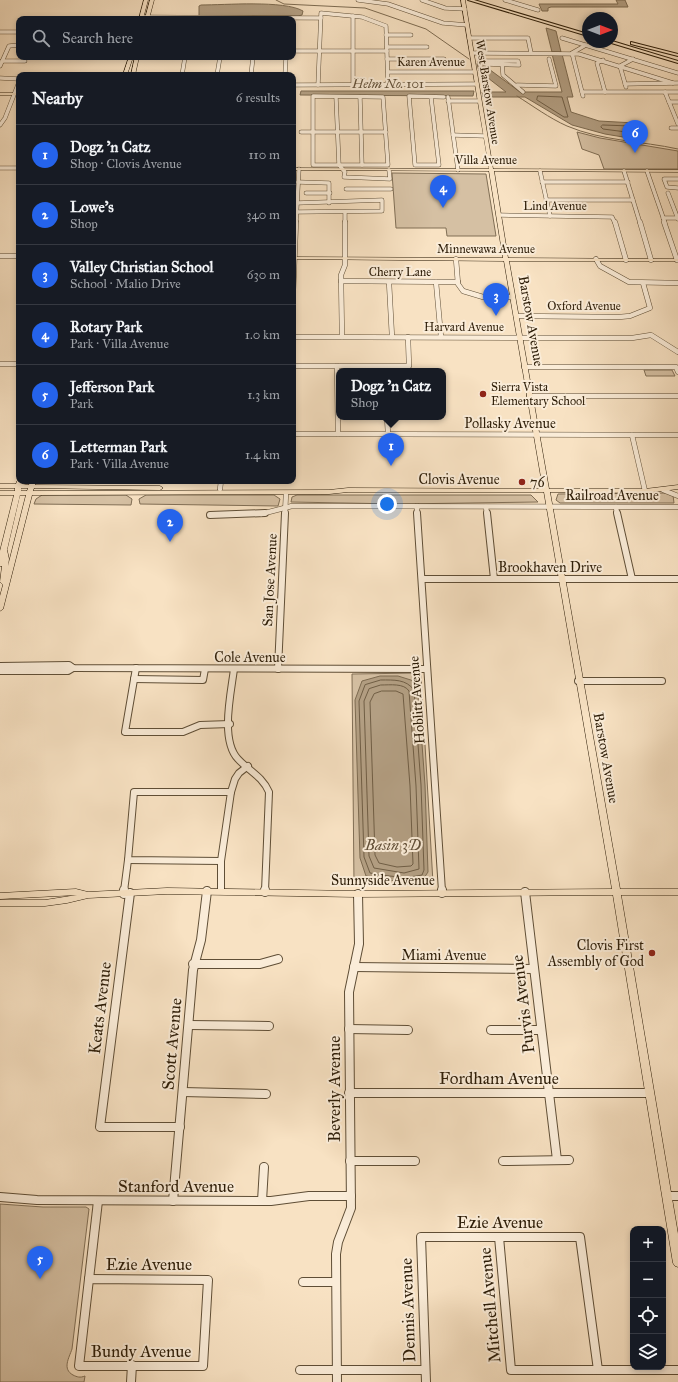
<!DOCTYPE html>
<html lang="en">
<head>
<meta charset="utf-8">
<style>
	body { margin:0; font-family:"IM FELL Great Primer",serif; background:#20242c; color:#f1f3f6 }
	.controls { position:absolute; right:12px; bottom:12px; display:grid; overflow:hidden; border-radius:8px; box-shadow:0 2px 6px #0003 }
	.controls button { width:36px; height:36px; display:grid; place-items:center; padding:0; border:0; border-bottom:1px solid #363941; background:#171b24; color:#f1f3f6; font:20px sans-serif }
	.compass { position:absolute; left:582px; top:12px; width:36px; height:36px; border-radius:50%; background:#171b24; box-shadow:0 2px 6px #0003; rotate:90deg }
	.you { position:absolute; left:387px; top:504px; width:14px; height:14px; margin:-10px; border:3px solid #fff; border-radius:50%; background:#1a73e8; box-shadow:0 0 0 6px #1a73e833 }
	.badge { display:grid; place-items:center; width:26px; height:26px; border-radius:50%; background:#2563eb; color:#fff; font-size:13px; font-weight:700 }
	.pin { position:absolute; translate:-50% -33px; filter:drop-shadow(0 1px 2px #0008) }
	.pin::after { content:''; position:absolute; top:21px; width:14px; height:12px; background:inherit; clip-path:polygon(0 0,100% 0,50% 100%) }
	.popup { position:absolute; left:336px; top:368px; width:110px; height:52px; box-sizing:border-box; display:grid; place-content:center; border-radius:8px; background:#171b24; filter:drop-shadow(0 1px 3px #0005); font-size:13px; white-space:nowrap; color:#9ea1a6 }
	.popup b { font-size:15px; color:#f1f3f6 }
	.popup::after { content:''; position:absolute; left:50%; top:100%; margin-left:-8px; border:8px solid transparent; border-top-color:#171b24 }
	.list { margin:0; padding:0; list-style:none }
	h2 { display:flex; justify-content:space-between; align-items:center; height:52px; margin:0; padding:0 16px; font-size:17px }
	h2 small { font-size:13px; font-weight:400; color:#9ea1a6 }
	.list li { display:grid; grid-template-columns:26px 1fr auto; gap:12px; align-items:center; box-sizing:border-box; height:60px; padding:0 16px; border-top:1px solid #363941 }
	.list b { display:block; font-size:15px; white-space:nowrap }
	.list p { margin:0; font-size:13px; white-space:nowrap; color:#9ea1a6 }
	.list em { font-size:13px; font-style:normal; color:#9ea1a6 }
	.icon { flex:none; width:22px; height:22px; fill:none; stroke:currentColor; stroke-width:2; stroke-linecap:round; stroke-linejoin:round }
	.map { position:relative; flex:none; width:678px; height:1382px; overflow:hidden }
	.search { position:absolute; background:#171b24; box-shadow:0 2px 6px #0003; left:16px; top:16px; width:280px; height:44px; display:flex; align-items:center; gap:10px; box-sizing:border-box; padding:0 14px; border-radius:8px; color:#9ea1a6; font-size:15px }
	.panel { position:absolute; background:#171b24; box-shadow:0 2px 6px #0003; left:16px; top:72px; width:280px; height:412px; border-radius:8px }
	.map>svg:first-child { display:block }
</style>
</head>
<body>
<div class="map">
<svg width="678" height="1382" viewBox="0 0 678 1382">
	<rect width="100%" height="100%" fill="#f8e2c3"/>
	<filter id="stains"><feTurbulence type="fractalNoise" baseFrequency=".005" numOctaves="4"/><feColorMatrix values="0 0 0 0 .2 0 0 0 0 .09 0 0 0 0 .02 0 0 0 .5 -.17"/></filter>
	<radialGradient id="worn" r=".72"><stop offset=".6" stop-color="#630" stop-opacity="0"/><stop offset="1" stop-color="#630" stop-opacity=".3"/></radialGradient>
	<g fill="#d5c0a3" stroke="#806e55">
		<path d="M577,132L600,138L678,151V169H604L599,155L582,149Z"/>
		<path d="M392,173L486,174L496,236H447L446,228H396Z"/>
		<path d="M644,370H672L675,376H646Z"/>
		<path d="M666,493L673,495L674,503H560L556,500L558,494Z"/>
		<path d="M42,495H126L132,499L131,505L34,504L36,499Z"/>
		<path d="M146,495H274L280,499L278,506L140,504L139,499Z"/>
		<path d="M297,495H531L538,502L399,504L291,502L292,497Z"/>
		<path d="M418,673L421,675L433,883L431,884L354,885L352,674Z"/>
		<path d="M0,1204L43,1207H86L89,1209L72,1349C69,1358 62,1369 73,1375C77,1377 80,1378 85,1376L84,1382H0Z"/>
	</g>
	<g fill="#b39f83" stroke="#7d6b51">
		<path d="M616,0H625L628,7H551L548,8V11H542L539,4H618Z"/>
		<path d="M201,5C225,5 284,0 303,11L302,15L298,16H199V6Z"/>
		<path d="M546,28L556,31L561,52H552Z"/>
		<path d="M552,54H562L573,97H567L571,112L599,121L635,123L641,140L605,134L572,125L525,97H483L482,92H506L479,71L477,64L478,61L520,92H562Z"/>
		<path d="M301,91H474L473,96L300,95Z"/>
		<path d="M380,676H398L414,681L418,689L425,785L428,872L424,878C404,884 386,880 366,876L360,858L355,700L362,681Z"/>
	</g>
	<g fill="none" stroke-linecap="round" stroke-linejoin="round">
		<g stroke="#705e45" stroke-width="1">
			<path d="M538,96L562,97L568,117H564L537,100Z"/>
			<path d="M603,125L631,126L634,133L603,129L601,127Z"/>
			<path d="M381,680C394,680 406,679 414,690L421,785L424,870L422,875C404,879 388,876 370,873L364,857L359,701L365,685Z"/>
			<path d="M381,685C390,685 404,683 409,691L416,786L419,869L404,873L374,868L369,856L364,701L369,689Z"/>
			<path d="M382,691H396L403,694L410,786L413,864L411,866L397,867L379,863L375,855L370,702L374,694Z"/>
		</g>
		<g stroke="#7d6b51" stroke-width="1">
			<path d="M276,0L284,4L365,8L426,29L469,59"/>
			<path d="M517,96C533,106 549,118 567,126C602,141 642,141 678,149"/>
		</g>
		<g stroke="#5f4e36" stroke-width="4.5">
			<g id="minor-far3">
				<path d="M358,0L388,4L443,23L467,25"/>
				<path d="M422,0L445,8L465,9"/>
				<path d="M505,0L538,10"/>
				<path d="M353,16V85"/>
				<path d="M142,17L321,18"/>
				<path d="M0,32H19"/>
				<path d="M386,35H411"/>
				<path d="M469,38H528L531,53"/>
				<path d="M562,38L678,73"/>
				<path d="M387,47H427"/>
				<path d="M293,51H387"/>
				<path d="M472,53L579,54L673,83"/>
				<path d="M387,59H444"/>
				<path d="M603,60L597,63L605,92"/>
				<path d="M2,61H25"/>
				<path d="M484,61H518L519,65L486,64Z"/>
				<path d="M502,62L503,75L523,92"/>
				<path d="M0,66L9,46L19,45"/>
				<path d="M388,72H475"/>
				<path d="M182,75L185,57"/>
				<path d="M217,75L220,57"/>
				<path d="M251,75L253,57"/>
				<path d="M285,75L286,57"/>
				<path d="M0,78L19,79"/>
				<path d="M625,84L678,83"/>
				<path d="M293,85L477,84"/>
				<path d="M318,85L321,13L362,17L386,26L388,84"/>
				<path d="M517,85L556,86L549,59"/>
				<path d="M626,87L620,66L633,59"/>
				<path d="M582,92H678"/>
				<path d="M665,92L678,124"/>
				<path d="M313,96L383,97L388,165H313Z"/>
				<path d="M583,96L572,53L586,45"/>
				<path d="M336,97L339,165L345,172L344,177L390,179L389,170"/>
				<path d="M360,97L362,165"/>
				<path d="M431,97L439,165H415L409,96L444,97"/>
				<path d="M448,97L458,170"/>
				<path d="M448,101H479"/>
				<path d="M669,102H678"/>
				<path d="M0,125L5,118L19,82"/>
				<path d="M671,128H678"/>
				<path d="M301,132H386"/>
				<path d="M453,135L485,136"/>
				<path d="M0,168H19"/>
				<path d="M540,171L550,216"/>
				<path d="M624,171L640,223"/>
				<path d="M647,171L665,223"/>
				<path d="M678,179H664L667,187L678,188"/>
				<path d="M298,182L329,183V203"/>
				<path d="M542,182H628"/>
				<path d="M346,189H391"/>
				<path d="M306,193H330"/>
				<path d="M668,193L678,219"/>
				<path d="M546,200H633"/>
				<path d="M297,203L382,200V211L297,212"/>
				<path d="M345,212V223"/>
				<path d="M499,215L612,217L615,223"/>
				<path d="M663,218H678"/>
				<path d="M296,223L299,169"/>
			</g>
		</g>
		<g stroke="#5f4e36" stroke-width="5.5">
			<g id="minor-far2">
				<path d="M615,222L626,260"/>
				<path d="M640,222L651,260"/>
				<path d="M664,222L677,260"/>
				<path d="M0,256H19"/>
				<path d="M456,259L458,284L463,291L483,297H512"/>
				<path d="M596,259L600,266L629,282L678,283"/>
				<path d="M341,281L458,282"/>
				<path d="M389,282L392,337"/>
				<path d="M436,282L441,337"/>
				<path d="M293,296L296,222"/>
				<path d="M516,316L619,317L630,316L650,308L643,283"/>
				<path d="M293,337L632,338L651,335L678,352"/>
				<path d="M342,337L341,275L345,265V222"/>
				<path d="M0,364H19"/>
				<path d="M293,366H409L408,337"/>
				<path d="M337,366L338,434"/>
				<path d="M524,367H676L678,372"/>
				<path d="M529,396H678"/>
				<path d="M387,417L388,434"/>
				<path d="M293,434L678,435"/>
				<path d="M632,435L645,491"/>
				<path d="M220,489L221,481"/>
				<path d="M663,490L678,496"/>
				<path d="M417,506V514"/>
				<path d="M486,507L487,514"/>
				<path d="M616,507L617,514"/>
				<path d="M261,514L292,506L678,507"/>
				<path d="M285,514L286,493"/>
			</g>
		</g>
		<g stroke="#5f4e36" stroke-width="8">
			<g id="minor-far1">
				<path d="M417,513L442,891"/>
				<path d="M487,513L494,579"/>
				<path d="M617,513L632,579"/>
				<path d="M210,515L265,513"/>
				<path d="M422,579H678"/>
				<path d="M0,666L69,665L73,668L427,669"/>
				<path d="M136,668L125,732H183L200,725L230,724"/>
				<path d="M234,669C231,693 220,740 238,759C249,771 262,776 269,792L265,891"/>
				<path d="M278,669L285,513"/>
				<path d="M0,671H68L73,668"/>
				<path d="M134,679L203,680L205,669"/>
				<path d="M578,681H662"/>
				<path d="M221,861L128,860L134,792H231"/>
				<path d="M124,891L128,860"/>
				<path d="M221,891V861L231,792L235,779L239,773L248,766"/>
			</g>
		</g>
		<g stroke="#5f4e36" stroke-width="10">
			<g id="minor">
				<path d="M442,890V893"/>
				<path d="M265,892V890"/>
				<path d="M525,892L557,1160"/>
				<path d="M130,893L100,1127H180"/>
				<path d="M124,894V890"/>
				<path d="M193,964H260L278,959"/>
				<path d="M354,967L534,969"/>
				<path d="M189,1025L269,1026"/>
				<path d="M349,1029L408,1030"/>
				<path d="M491,1030H541"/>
				<path d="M183,1092L266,1094"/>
				<path d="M349,1093H649"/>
				<path d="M350,1161H415"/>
				<path d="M503,1161L569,1160"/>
				<path d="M667,1196H678"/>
				<path d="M0,1197L37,1200L271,1201L309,1196H351"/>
				<path d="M173,1201L193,970L201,940L207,891"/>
				<path d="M262,1201L264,1167"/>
				<path d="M499,1237L511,1370H678"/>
				<path d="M89,1279L208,1280L203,1366H79Z"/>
				<path d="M89,1279L98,1201"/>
				<path d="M303,1282H336"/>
				<path d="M300,1370H425"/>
				<path d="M131,1382L132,1365"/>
				<path d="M337,1382L336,1254L338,1242L351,1208L349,992L359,944L358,894"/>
				<path d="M426,1382L421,1237H580L598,1370"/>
			</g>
		</g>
		<g stroke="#2c1c07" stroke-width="1">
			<g id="major">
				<path d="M144,0H148L143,19H139Z"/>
				<path d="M150,0H154L149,19H145Z"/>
				<path d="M461,0H465L493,169L678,170V172L494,171L508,258L678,259V261H509L549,489H645L678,485V489L645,493L550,492L620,889H678V895H621L678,1234V1267L675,1266L673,1263L613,895L358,897L167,894L88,898L67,903L45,906H0V900H45L77,895L0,899V893L76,889L88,892L167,888L358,891L612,889L544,492H348L329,494L32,495L3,609L0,611V596L3,585L0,582L2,566H0V551L14,495H0V491H15V488H0V484H16L17,481L19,479V481H23L22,484L29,485L30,481H36L35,485L160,486L163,488L160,490L34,488L33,491L329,490L348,488L543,489L504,261L293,259V257L503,258L489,171L293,170V168L489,169ZM21,488H28L27,491H21ZM20,495H26L8,566L9,559L7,550Z"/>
				<path d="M129,57H133L127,75H123Z"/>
				<path d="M135,57H139L135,75H131Z"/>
				<rect x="0" y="93" width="19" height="2"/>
			</g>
		</g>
		<g stroke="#2c1c07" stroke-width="2">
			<g id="highway">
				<path d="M468,0H474L588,34V36Z"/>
				<path d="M612,41L678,61V63L608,42Z"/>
				<path d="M631,42L678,54V56L631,44Z"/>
			</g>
		</g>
		<use href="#minor-far3" stroke="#faecd8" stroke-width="3.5"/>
		<use href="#minor-far2" stroke="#faecd8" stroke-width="4.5"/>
		<use href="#minor-far1" stroke="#faecd8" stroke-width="6"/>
		<use href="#minor" stroke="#faecd8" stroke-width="8"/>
		<use href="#major" fill="#f8e2c3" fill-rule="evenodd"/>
		<use href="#highway" fill="#f8e2c3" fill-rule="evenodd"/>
	</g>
	<g fill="#8f2418" stroke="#faecd8" stroke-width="1.5">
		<circle cx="483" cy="394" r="4"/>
		<circle cx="522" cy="482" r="4"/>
		<circle cx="652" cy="953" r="4"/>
	</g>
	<g text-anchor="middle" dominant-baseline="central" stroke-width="4" stroke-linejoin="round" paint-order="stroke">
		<g font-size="12" fill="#2c1c07" stroke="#faecd8">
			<text x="431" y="62">Karen Avenue</text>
			<text transform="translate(488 92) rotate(81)">West Barstow Avenue</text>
			<text x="486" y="160">Villa Avenue</text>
			<text x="555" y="206">Lind Avenue</text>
			<text x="486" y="249">Minnewawa Avenue</text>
			<text x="400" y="272">Cherry Lane</text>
			<text x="584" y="306">Oxford Avenue</text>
			<text x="464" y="327">Harvard Avenue</text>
		</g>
		<g font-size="12" fill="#2c1c07" stroke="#faecd8" text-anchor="start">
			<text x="491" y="387">Sierra Vista<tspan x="491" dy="14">Elementary School</tspan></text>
		</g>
		<g font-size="13" font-style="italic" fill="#625039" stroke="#faecd8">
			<text x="388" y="84">Helm No. 101</text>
		</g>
		<g font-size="14" fill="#2c1c07" stroke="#faecd8">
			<text transform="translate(531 321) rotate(80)">Barstow Avenue</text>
			<text x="510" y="423">Pollasky Avenue</text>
			<text x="459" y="479">Clovis Avenue</text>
			<text x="612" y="495">Railroad Avenue</text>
			<text x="550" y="567">Brookhaven Drive</text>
			<text transform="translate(270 580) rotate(-87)">San Jose Avenue</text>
			<text x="250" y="657">Cole Avenue</text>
			<text transform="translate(417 700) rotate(-94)">Hoblitt Avenue</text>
			<text transform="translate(606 758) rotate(80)">Barstow Avenue</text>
			<text x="383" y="880">Sunnyside Avenue</text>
			<text x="444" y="955">Miami Avenue</text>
		</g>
		<g font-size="14" fill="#2c1c07" stroke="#faecd8" text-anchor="start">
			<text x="530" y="482">76</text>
			<text x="644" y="945" text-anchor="end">Clovis First<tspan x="644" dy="16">Assembly of God</tspan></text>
		</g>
		<g font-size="15" font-style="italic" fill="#625039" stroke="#faecd8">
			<text x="393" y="845">Basin 3D</text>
		</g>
		<g font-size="17" fill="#2c1c07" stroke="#faecd8">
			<text transform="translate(523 1004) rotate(-97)">Purvis Avenue</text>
			<text transform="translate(100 1008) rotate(-83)">Keats Avenue</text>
			<text transform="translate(172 1044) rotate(-85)">Scott Avenue</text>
			<text x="499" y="1078">Fordham Avenue</text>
			<text transform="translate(334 1089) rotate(-90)">Beverly Avenue</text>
			<text x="176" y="1186">Stanford Avenue</text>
			<text x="500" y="1222">Ezie Avenue</text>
			<text x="149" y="1264">Ezie Avenue</text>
			<text transform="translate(490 1305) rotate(-95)">Mitchell Avenue</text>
			<text transform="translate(408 1310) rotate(-92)">Dennis Avenue</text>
			<text x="141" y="1351">Bundy Avenue</text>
		</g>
	</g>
	<rect width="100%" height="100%" filter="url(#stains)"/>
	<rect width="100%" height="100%" fill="url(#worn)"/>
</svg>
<div class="controls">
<button>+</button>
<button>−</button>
<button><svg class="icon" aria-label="locate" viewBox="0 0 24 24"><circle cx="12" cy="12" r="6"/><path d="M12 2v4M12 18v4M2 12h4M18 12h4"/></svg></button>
<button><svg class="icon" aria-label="layers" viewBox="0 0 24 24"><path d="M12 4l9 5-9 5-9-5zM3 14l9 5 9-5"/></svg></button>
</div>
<svg class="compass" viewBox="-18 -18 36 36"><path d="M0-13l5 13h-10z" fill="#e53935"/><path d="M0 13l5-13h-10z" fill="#9ea1a6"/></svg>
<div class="you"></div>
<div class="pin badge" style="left:391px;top:466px">1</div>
<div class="popup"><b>Dogz 'n Catz</b>Shop</div>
<div class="pin badge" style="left:170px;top:542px">2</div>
<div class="pin badge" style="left:496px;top:316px">3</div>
<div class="pin badge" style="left:443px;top:208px">4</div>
<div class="pin badge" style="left:40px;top:1279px">5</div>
<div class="pin badge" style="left:635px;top:153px">6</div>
<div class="search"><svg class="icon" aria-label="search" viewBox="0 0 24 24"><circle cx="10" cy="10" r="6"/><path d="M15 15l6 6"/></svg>Search here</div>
<section class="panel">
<h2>Nearby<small>6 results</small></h2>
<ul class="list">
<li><span class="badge">1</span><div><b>Dogz 'n Catz</b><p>Shop · Clovis Avenue</p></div><em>110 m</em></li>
<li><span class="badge">2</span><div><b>Lowe's</b><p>Shop</p></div><em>340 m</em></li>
<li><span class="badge">3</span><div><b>Valley Christian School</b><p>School · Malio Drive</p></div><em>630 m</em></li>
<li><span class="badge">4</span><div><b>Rotary Park</b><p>Park · Villa Avenue</p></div><em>1.0 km</em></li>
<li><span class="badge">5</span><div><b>Jefferson Park</b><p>Park</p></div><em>1.3 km</em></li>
<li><span class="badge">6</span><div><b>Letterman Park</b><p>Park · Villa Avenue</p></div><em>1.4 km</em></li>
</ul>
</section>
</div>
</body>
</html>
